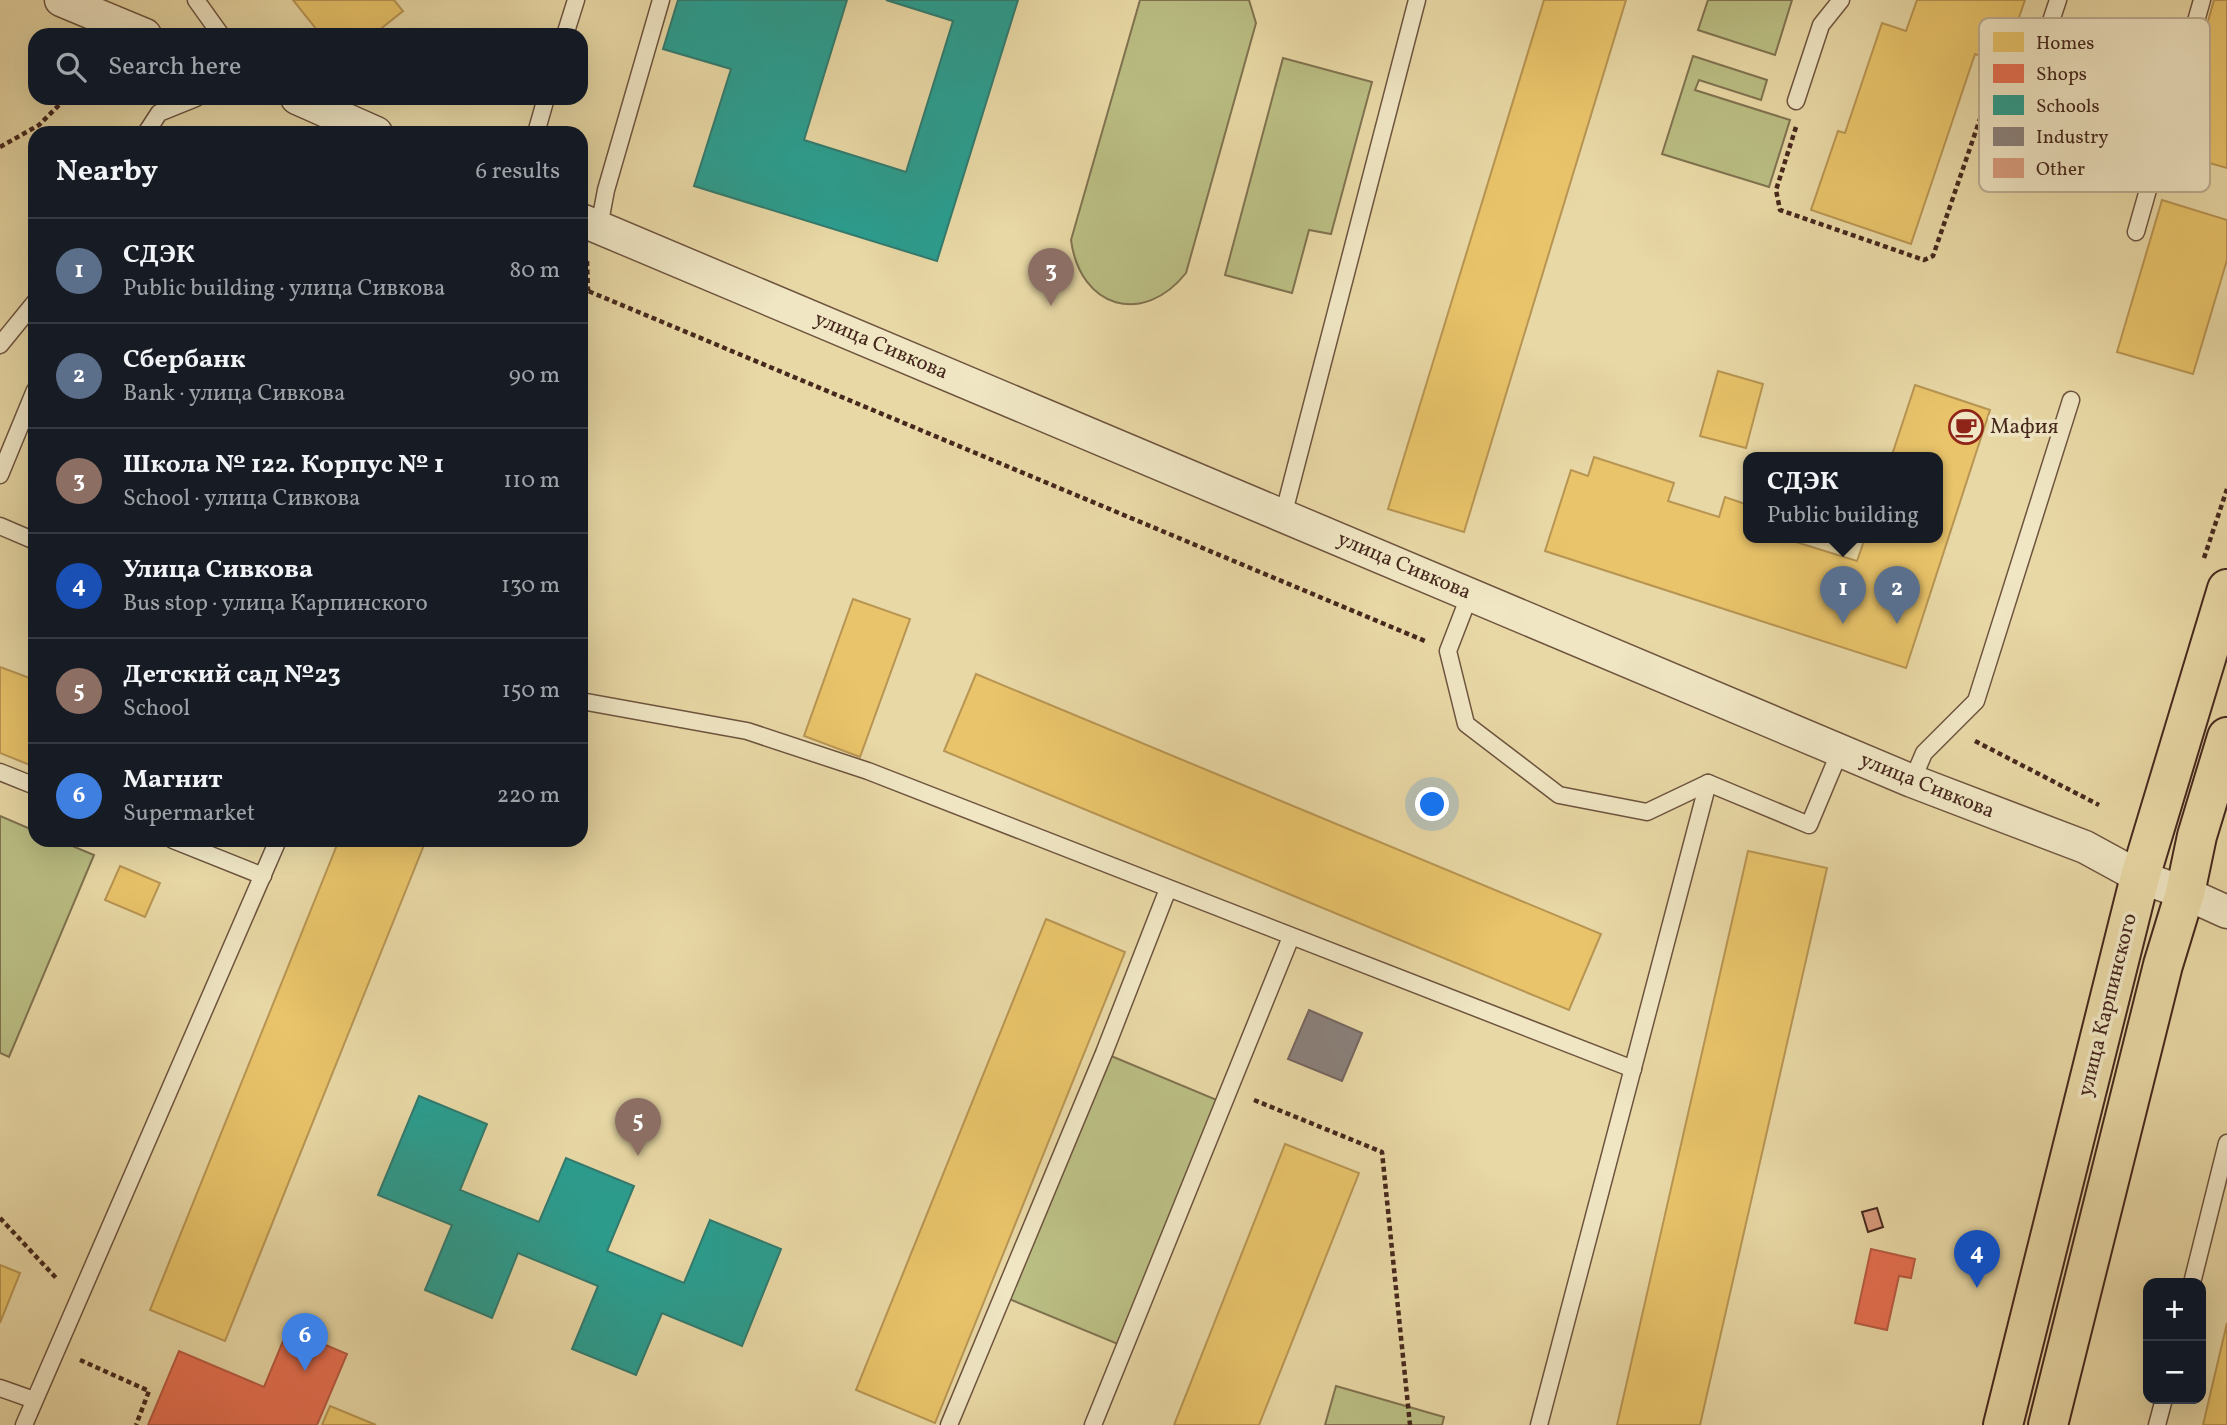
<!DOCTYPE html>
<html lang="en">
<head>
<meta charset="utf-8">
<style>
	body { margin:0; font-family:Vollkorn,serif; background:#20242c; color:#f1f3f6 }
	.controls { position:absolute; right:21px; bottom:21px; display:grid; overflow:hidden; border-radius:14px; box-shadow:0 7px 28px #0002 }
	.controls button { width:63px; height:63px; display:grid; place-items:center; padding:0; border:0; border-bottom:2px solid #363941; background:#171b24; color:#f1f3f6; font:35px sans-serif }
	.you { position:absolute; left:1433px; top:805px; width:24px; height:24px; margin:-18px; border:5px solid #fff; border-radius:50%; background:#1a73e8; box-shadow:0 0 0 10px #1a73e833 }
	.badge { display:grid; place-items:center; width:46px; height:46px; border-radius:50%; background:#ea580c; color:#fff; font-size:23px; font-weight:700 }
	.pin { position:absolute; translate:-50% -58px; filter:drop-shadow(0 2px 4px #0008) }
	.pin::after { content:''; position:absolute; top:37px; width:24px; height:21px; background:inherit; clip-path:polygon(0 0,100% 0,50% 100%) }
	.popup { position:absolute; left:1743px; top:452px; width:200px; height:91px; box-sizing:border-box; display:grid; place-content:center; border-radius:14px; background:#171b24; filter:drop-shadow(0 2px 5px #0005); font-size:23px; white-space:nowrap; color:#9ea1a6 }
	.popup b { font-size:26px; color:#f1f3f6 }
	.popup::after { content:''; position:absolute; left:50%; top:100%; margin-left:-14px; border:14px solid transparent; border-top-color:#171b24 }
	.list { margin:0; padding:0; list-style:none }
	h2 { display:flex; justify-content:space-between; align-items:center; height:91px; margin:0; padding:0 28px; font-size:30px }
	h2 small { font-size:23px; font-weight:400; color:#9ea1a6 }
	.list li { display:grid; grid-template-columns:46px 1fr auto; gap:21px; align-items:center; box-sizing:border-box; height:105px; padding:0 28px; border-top:2px solid #363941 }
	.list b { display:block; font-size:26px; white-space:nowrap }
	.list p { margin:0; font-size:23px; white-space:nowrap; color:#9ea1a6 }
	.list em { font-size:23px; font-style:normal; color:#9ea1a6 }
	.icon { flex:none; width:38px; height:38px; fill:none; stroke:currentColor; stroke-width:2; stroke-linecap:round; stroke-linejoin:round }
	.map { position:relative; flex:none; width:2227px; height:1425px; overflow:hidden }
	.search { position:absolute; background:#171b24; box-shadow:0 7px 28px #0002; left:28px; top:28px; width:560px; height:77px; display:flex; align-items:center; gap:18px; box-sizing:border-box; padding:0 24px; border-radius:21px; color:#9ea1a6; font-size:26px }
	.panel { position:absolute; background:#171b24; box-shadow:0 7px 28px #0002; left:28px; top:126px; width:560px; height:721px; border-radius:21px }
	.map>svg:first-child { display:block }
</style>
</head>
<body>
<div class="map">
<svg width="2227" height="1425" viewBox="0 0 2227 1425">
	<rect width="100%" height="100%" fill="#e8d8a5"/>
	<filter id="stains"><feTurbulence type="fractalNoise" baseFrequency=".00286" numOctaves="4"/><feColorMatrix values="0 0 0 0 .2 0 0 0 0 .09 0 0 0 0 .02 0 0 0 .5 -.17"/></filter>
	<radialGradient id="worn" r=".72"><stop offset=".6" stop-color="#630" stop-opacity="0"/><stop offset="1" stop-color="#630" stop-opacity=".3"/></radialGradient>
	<g fill="#babe83" stroke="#807350" stroke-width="2">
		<path d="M1140,0H1249L1256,23L1186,273C1143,327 1080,308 1071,240Z"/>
		<path d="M1708,0H1792L1775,55L1698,30Z"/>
		<path d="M1693,56L1767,80L1761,100L1699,80L1695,90L1790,120L1769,187L1662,154Z"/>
		<path d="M1283,58L1372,82L1331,234L1309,230L1292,293L1225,275Z"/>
		<path d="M0,816L35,831V840H58L94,855L9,1057L0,1053Z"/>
		<path d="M1104,1053L1224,1103L1125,1347L1002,1296Z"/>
		<path d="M1336,1386L1444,1417L1442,1425H1325Z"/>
	</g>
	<g fill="#e9c46a" stroke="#b89553" stroke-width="2">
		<path d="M293,0H394L403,11L373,35H321Z"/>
		<path d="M1544,0H1626L1464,532L1388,509Z"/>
		<path d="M1917,0H2025L2003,64L1975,54L1911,244L1811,210L1838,131L1845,133L1882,23L1906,31Z"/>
		<path d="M2214,0H2227V168L2171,152Z"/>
		<path d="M2162,200L2227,220V260L2193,374L2117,352Z"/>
		<path d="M1718,371L1763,384L1746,448L1700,436Z"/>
		<path d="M1915,385L1990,410L1906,668L1545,551L1571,470L1588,476L1594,457L1674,483L1668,501L1719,517L1725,497L1748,505V538H1797L1796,542L1857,561L1865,538H1938V458H1891Z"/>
		<path d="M853,599L910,619L860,757L804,736Z"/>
		<path d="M0,667L35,680V767L0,753Z"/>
		<path d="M976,674L1601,934L1569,1010L944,751Z"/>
		<path d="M339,840H426L225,1341L150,1310Z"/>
		<path d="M1748,851L1827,868L1700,1425H1617Z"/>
		<path d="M120,866L160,883L145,917L105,900Z"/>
		<path d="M1046,919L1125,952L935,1423L856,1390Z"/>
		<path d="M1285,1144L1359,1173L1259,1425H1174Z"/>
		<path d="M0,1265L20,1273L0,1323Z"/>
		<path d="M2227,1323V1425H2203Z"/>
		<path d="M330,1406L376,1425H322Z"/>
	</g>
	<g fill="#e76f51" stroke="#b75a41" stroke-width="2">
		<path d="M1871,1249L1915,1259L1911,1278L1899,1276L1887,1330L1855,1323Z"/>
		<path d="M288,1329L347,1354L317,1425H148L179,1351L264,1387Z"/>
	</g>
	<g fill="#2a9d8f" stroke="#327a6d" stroke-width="2">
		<path d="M678,0H847L804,140L906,172L953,21L886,0H1018L937,261L694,186L731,69L663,49Z"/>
		<path d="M419,1096L487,1124L460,1190L539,1222L566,1158L634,1186L607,1251L684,1283L710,1220L781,1249L742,1346L662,1313L636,1375L572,1349L598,1286L518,1253L492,1318L425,1290L452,1225L378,1195Z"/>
	</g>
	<path fill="#8a817c" stroke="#766660" stroke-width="2" d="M1309,1010L1362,1033L1342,1081L1288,1059Z"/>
	<path fill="#d99c7e" stroke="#46281d" stroke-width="2" d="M1877,1208L1883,1227L1868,1232L1862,1212Z"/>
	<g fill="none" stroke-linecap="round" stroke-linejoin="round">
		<g stroke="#6e543f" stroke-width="19">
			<g id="lane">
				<path d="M196,0L221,35"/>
				<path d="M565,35L576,0"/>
				<path d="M2028,80L2033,75L2058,0"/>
				<path d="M1796,101L1821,25L1841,0"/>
				<path d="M146,133L159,113L196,98"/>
				<path d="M536,133L546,98"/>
				<path d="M599,227L606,190L661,0"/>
				<path d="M2136,232L2202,0"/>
				<path d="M0,345L35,302"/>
				<path d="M0,475L35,390"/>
				<path d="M1283,516L1417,0"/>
				<path d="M0,526L35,541"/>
				<path d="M1470,594L1448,651L1466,724L1559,795L1647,812L1708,783L1809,825L1840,751"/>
				<path d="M581,701L747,731L868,771L1633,1069"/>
				<path d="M0,772L35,786"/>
				<path d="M1912,781L1924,753L1976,701L2071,400"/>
				<path d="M173,840L263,876"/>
				<path d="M2192,1283L2227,1143"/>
				<path d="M0,1388L34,1400"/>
				<path d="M24,1425L278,840"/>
				<path d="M949,1425L1104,1053L1168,889"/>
				<path d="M1093,1425L1291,937"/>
				<path d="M1539,1425L1708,783"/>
				<path d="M2157,1425L2164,1399"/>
			</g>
		</g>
		<g stroke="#6e543f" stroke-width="35">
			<g id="street">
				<path d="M61,0L145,35"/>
				<path d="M297,98L376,133"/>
				<path d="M581,220L1912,781L2085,847L2140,877L2185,893L2227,912"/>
			</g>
		</g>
		<g stroke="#46281d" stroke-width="42">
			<g id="primary">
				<path d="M2003,1425L2140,877L2227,589"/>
				<path d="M2048,1425L2163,965L2185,893L2197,836L2227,737"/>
			</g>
		</g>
		<g stroke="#46281d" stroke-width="4.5" stroke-dasharray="5 3.5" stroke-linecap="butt">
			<path d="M1796,127L1776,190L1780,210L1924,260L1933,256L1993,81L1997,77L2003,78"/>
			<path d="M0,147L39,125L66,98"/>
			<path d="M587,261L588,291"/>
			<path d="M581,288L1425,641"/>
			<path d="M2204,558L2227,489"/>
			<path d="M1975,741L2099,805"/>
			<path d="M1254,1100L1382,1152L1410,1425"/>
			<path d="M0,1218L58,1280"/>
			<path d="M80,1360L149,1391L136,1425"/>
		</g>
		<use href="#lane" stroke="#f0e6c4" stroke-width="16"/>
		<use href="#street" stroke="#f0e6c4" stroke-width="32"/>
		<use href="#primary" stroke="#e8d8a5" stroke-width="38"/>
	</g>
	<defs>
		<g id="cafe-ring" transform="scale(1.75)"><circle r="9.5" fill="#f0e6c4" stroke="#8f2418" stroke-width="1.5"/><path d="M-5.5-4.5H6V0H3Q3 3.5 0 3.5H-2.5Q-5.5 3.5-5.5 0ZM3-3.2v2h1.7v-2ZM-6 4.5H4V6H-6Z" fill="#8f2418"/></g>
	</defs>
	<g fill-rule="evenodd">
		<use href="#cafe-ring" x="1966" y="427"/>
	</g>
	<g text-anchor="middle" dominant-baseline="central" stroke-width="7" stroke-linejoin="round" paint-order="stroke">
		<g font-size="21" fill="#46281d" stroke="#f0e6c4">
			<text transform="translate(881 346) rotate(23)">улица Сивкова</text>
			<text transform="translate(1404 566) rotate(23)">улица Сивкова</text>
			<text transform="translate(1927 786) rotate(22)">улица Сивкова</text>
			<text transform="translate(2108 1005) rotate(-76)">улица Карпинского</text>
		</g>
		<g font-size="21" fill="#46281d" stroke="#f0e6c4" text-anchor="start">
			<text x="1990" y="427">Мафия</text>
		</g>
	</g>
	<rect x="1979" y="18" width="231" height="174" rx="10" fill="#f0e6c4" stroke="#bdad92" stroke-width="2"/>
	<rect x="1993" y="32" width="31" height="20" fill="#e9c46a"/>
	<rect x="1993" y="64" width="31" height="19" fill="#e76f51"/>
	<rect x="1993" y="95" width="31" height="20" fill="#2a9d8f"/>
	<rect x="1993" y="127" width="31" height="19" fill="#8a817c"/>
	<rect x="1993" y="158" width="31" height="20" fill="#d99c7e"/>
	<g font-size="19" fill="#46281d">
		<text x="2036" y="49">Homes</text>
		<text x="2036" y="80">Shops</text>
		<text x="2036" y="112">Schools</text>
		<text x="2036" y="143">Industry</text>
		<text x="2036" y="175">Other</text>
	</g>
	<rect width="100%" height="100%" filter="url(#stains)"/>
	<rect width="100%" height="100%" fill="url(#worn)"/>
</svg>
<div class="controls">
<button>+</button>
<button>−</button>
</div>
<div class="you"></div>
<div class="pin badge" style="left:1843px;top:624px;background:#5c6f8a">1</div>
<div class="popup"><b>СДЭК</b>Public building</div>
<div class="pin badge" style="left:1897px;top:624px;background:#5c6f8a">2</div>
<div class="pin badge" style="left:1051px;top:306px;background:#8d6e63">3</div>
<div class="pin badge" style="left:1977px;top:1288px;background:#1a4fb4">4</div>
<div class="pin badge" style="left:638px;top:1156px;background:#8d6e63">5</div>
<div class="pin badge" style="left:305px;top:1371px;background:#3f7fe0">6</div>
<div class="search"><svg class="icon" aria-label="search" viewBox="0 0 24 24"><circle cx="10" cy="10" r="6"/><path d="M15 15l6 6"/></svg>Search here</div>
<section class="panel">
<h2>Nearby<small>6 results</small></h2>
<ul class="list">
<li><span class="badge" style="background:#5c6f8a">1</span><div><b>СДЭК</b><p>Public building · улица Сивкова</p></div><em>80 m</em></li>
<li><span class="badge" style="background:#5c6f8a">2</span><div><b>Сбербанк</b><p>Bank · улица Сивкова</p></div><em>90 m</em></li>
<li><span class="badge" style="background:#8d6e63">3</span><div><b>Школа № 122. Корпус № 1</b><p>School · улица Сивкова</p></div><em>110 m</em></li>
<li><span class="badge" style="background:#1a4fb4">4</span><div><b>Улица Сивкова</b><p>Bus stop · улица Карпинского</p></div><em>130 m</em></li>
<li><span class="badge" style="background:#8d6e63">5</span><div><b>Детский сад №23</b><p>School</p></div><em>150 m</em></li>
<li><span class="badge" style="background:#3f7fe0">6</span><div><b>Магнит</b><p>Supermarket</p></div><em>220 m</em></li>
</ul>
</section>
</div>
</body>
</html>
